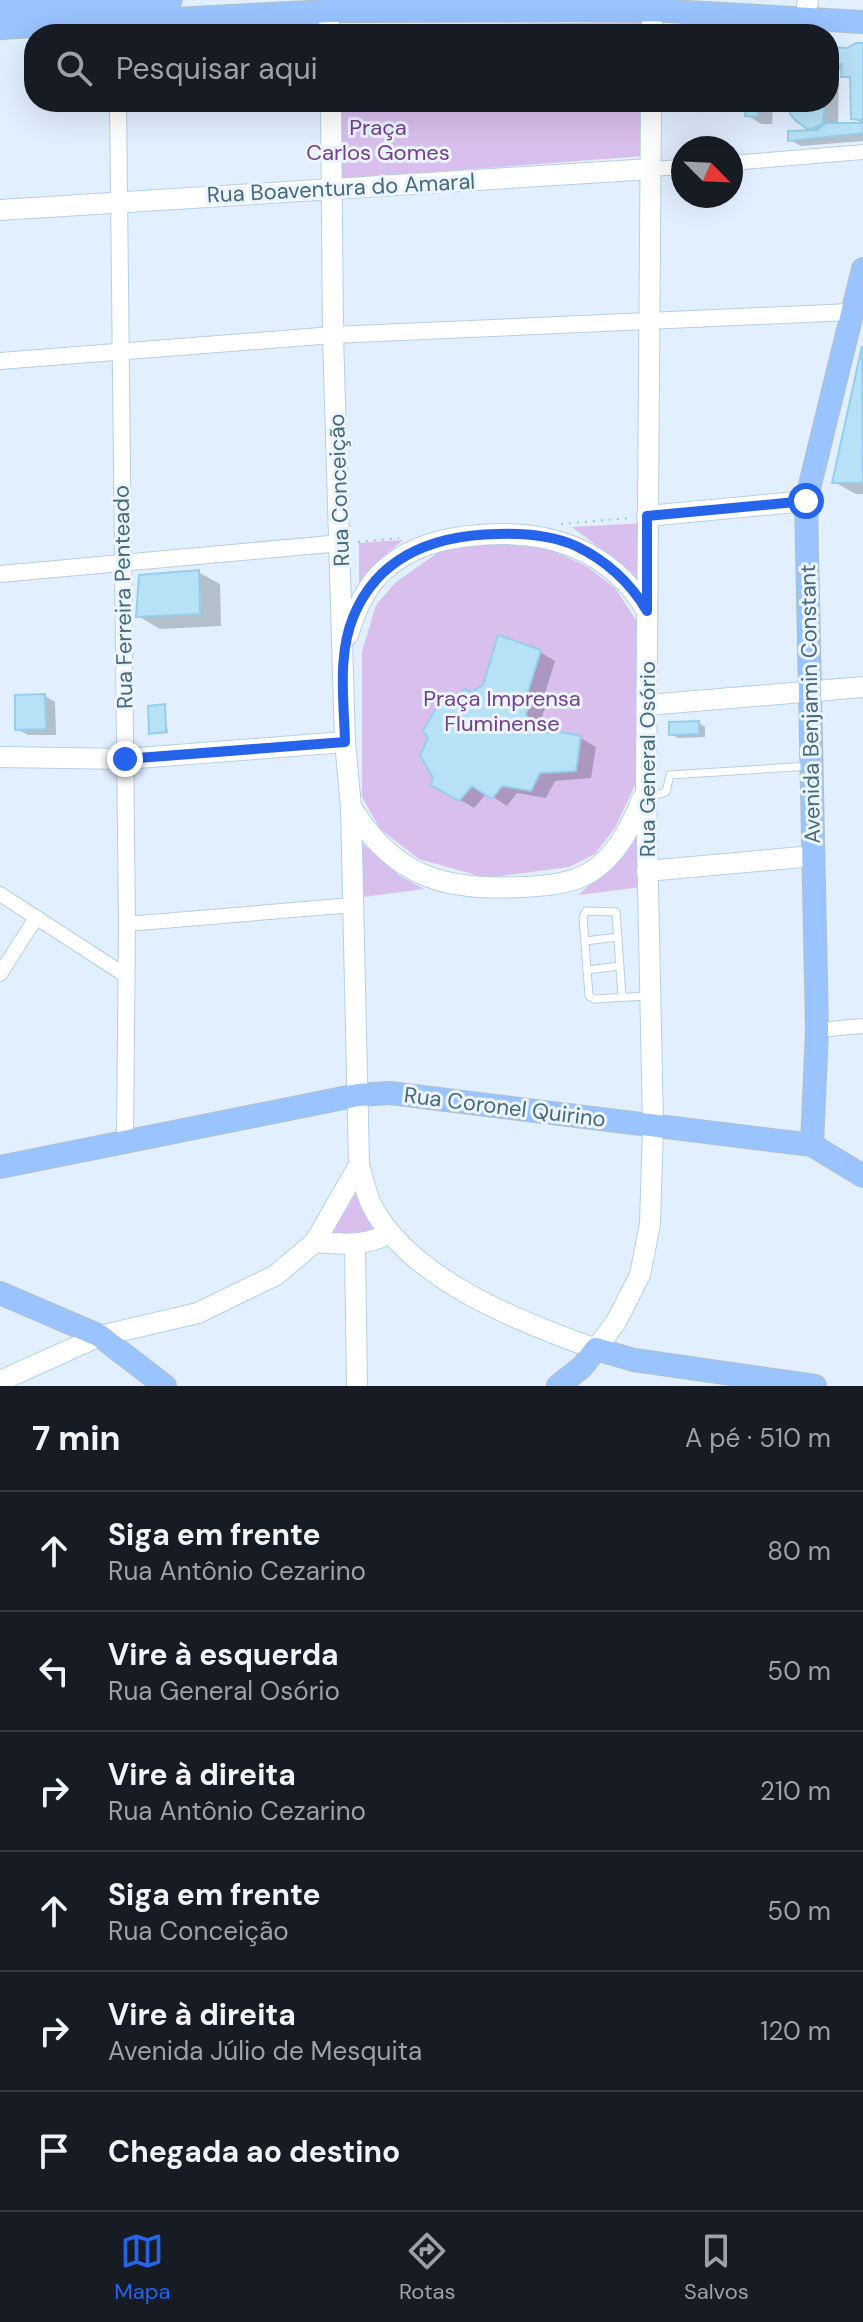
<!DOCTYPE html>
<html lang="pt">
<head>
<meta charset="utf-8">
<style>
	body { margin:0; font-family:"DM Sans",sans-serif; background:#242831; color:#f1f3f6 }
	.compass { position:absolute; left:671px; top:136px; width:72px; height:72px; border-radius:50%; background:#171b24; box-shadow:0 8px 32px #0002; rotate:114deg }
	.stop { position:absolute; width:24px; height:24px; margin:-18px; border:6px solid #2563eb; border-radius:50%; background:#fff }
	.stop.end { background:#2563eb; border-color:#fff; box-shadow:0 2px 8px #0008 }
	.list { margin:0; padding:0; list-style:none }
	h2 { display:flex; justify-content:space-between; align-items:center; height:104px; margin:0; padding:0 32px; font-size:34px }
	h2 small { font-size:26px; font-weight:400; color:#9ea1a6 }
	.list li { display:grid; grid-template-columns:52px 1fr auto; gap:24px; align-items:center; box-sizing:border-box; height:120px; padding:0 32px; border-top:2px solid #363941 }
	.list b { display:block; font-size:30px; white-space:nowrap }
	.list p { margin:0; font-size:26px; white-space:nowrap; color:#9ea1a6 }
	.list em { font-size:26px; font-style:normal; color:#9ea1a6 }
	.icon { flex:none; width:44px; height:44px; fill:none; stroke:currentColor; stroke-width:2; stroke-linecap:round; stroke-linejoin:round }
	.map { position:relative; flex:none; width:863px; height:1386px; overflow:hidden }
	.search { position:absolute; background:#171b24; box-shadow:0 8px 32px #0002; left:24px; right:24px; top:24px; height:88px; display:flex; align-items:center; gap:20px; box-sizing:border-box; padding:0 28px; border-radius:32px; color:#9ea1a6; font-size:30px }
	.sheet { height:824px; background:#171b24 }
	nav { display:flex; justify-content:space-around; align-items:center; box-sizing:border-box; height:112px; border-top:2px solid #363941; background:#171b24; font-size:22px; color:#9ea1a6 }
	nav a { display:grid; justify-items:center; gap:4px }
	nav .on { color:#2563eb }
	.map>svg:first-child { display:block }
</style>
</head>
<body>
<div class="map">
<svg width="863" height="1386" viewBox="0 0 863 1386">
	<rect width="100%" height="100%" fill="#e2efff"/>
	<g fill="#d8bfee">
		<path d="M646,22V34H337V26Z"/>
		<path d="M339,102H645L644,156L340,179Z"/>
		<path d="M647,523L645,588L628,569L572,527Z"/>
		<path d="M403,540L376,563L359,587V543Z"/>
		<path d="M496,543L550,549L588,567L615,588L642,629L641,772L616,826L595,854L569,867L486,878L419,859L380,829L362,797V652L376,605L395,583L440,551Z"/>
		<path d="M644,820L641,887L579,895L633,843Z"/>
		<path d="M362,843L400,876L424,889L363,897Z"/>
		<path d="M358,1184L381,1231L329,1236Z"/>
	</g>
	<g fill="#0003">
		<path d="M863,45V124L853,118L852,81L839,70L838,125H863V141L801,146L790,140L817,132L810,128L793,102H829V49L847,50Z"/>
		<path d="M747,102H780L779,107H773L772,124H761L747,115Z"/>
		<path d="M863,351V494H856L834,482Z"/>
		<path d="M198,572L220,584L221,626L160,629L138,616Z"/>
		<path d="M540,652L555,661L541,706L545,708L540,723L545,735L581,738L596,747L591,778L555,781L546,798L517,793L507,806L487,793L474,808L433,784L453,705Z"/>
		<path d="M45,696L55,702L56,735H28L17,729Z"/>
		<path d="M164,706L168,733L154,734L151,732Z"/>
		<path d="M699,723L705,727V737L678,738L671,734Z"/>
	</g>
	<g fill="#b7e1f7" stroke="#95cfeb" stroke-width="2">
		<path d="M856,43H863V120L851,119L850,77H841L842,64L829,63V47L847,48Z"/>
		<path d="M746,102H759L758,117L745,116Z"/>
		<path d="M790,102H825L823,124L809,130L796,121L790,114Z"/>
		<path d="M826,123H863V133L788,141V131L817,130Z"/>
		<path d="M862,346L863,483H832Z"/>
		<path d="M199,570L200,614L136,617L139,575Z"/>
		<path d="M498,635L541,650L527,695L532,698L526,714L534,733L561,732L581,736L576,771L540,773L531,791L502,786L492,799L472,786L459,801L431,785L433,778L420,755L428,738L423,731L442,698L453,703L464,689L471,692L483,685Z"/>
		<path d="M45,694L46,729L15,730V695Z"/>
		<path d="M165,704L166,732L149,734L148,706Z"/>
		<path d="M699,721V734L669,735V722Z"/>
	</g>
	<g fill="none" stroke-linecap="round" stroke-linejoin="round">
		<g stroke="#b8cfdf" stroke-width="9">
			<g id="service">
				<path d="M650,797L666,792L670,775L810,766"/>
				<path d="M585,941L618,937"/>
				<path d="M587,970L620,966"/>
				<path d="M622,996L616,912L586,911L583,917L589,996L594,999L647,996"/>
			</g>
		</g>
		<g stroke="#b8cfdf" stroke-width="16">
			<g id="minor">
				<path d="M731,163L863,152"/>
				<path d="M651,169L683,167"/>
				<path d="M0,894L125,975"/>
				<path d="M127,924L353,905"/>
				<path d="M0,974L36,918"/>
				<path d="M817,1030L863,1026"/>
			</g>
		</g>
		<g stroke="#b8cfdf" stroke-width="18">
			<g id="tertiary">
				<path d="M118,102L127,924L125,1139"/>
				<path d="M0,361L333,335L851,312"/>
				<path d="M0,574L341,543"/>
			</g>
		</g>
		<g stroke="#b5d1e5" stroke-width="22">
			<g id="secondary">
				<path d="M807,6L808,0"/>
				<path d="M329,11V34"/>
				<path d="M652,34V0"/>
				<path d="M331,102L333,335L345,742L351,807L359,1165C363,1178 366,1194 372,1206C411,1280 522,1323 596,1349L616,1322L640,1275L650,1224L653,1126L646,789L651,102"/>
				<path d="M0,210L651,169"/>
				<path d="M647,516L806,501"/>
				<path d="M348,635C355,612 365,587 383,571C410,546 443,538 479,535C548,529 610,549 647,611"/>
				<path d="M647,705L863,687"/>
				<path d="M0,757L125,759L345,742"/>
				<path d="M351,807C394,877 444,891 523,887C545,886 570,884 589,873C616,857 631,827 642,799"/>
				<path d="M647,871L813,856"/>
				<path d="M315,1242C343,1244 365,1247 390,1233"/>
				<path d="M355,1246L357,1386"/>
				<path d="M0,1381L100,1336L198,1313L276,1275L315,1242L359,1165"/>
			</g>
		</g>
		<g stroke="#b1c0c7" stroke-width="24">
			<g id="primary">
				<path d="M0,10L171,0"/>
				<path d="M0,28L329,11L652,10L863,22"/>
				<path d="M812,1145L817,1030L806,501L863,269"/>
				<path d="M0,1167L358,1095L390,1093L812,1145L863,1176"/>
				<path d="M0,1293L100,1336L165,1386"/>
				<path d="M558,1386L582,1367L596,1349L634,1360L815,1386"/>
			</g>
		</g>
		<g stroke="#9ac6dc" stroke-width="2" stroke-dasharray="2 6" stroke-linecap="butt">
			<path d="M561,524L630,518"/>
			<path d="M358,542L399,538"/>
		</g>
		<use href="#service" stroke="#fff" stroke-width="7"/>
		<use href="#minor" stroke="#fff" stroke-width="14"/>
		<use href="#tertiary" stroke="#fff" stroke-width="16"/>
		<use href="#secondary" stroke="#fff" stroke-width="20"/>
		<use href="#primary" stroke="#99c4ff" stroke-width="22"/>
	</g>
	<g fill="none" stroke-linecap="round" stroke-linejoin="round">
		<path stroke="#2563eb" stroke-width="10" d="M125,759L345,742C344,700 337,655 354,615C380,554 436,535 498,534C525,533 551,535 576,546C607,561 630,582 647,611V516L806,501"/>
	</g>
	<g text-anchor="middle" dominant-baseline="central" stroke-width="6" stroke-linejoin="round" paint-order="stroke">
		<g font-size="22" fill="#72418d" stroke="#ebf4ff">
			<text x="378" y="127">Praça<tspan x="378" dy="25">Carlos Gomes</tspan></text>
			<text x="502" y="698">Praça Imprensa<tspan x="502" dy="25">Fluminense</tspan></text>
		</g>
		<g font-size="22" fill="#466a79" stroke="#ebf4ff">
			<text transform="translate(341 188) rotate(-3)">Rua Boaventura do Amaral</text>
			<text transform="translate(339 490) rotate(-92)">Rua Conceição</text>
			<text transform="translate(123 597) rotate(-91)">Rua Ferreira Penteado</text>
			<text transform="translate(810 704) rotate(-91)">Avenida Benjamin Constant</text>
			<text transform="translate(647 759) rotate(-90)">Rua General Osório</text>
			<text transform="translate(505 1107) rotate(7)">Rua Coronel Quirino</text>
		</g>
	</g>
</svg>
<svg class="compass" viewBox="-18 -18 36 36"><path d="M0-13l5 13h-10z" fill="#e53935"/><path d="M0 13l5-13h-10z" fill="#9ea1a6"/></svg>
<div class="stop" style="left:806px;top:501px"></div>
<div class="stop end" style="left:125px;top:759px"></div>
<div class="search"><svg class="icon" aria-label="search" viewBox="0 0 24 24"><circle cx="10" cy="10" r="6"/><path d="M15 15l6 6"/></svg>Pesquisar aqui</div>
</div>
<section class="sheet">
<h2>7 min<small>A pé · 510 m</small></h2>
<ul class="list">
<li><svg class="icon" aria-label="ahead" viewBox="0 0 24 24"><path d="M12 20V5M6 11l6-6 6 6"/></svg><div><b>Siga em frente</b><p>Rua Antônio Cezarino</p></div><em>80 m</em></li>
<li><svg class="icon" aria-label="left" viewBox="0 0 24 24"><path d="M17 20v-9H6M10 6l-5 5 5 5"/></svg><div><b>Vire à esquerda</b><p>Rua General Osório</p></div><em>50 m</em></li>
<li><svg class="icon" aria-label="right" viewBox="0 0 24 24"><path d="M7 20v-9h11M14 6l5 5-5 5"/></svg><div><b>Vire à direita</b><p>Rua Antônio Cezarino</p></div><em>210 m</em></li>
<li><svg class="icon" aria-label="ahead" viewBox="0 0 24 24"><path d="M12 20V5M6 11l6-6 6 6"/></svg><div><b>Siga em frente</b><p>Rua Conceição</p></div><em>50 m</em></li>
<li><svg class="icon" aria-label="right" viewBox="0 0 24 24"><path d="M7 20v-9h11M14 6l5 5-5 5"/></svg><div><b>Vire à direita</b><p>Avenida Júlio de Mesquita</p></div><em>120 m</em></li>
<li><svg class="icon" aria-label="arrive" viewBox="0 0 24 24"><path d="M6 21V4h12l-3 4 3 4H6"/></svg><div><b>Chegada ao destino</b></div></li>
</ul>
</section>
<nav>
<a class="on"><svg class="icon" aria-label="map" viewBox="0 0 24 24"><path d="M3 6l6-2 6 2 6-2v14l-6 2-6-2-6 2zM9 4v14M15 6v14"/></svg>Mapa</a>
<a><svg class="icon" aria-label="directions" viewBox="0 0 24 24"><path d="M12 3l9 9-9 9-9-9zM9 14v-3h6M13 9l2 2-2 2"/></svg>Rotas</a>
<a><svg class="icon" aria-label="saved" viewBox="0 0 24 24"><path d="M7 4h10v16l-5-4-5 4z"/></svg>Salvos</a>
</nav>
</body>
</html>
